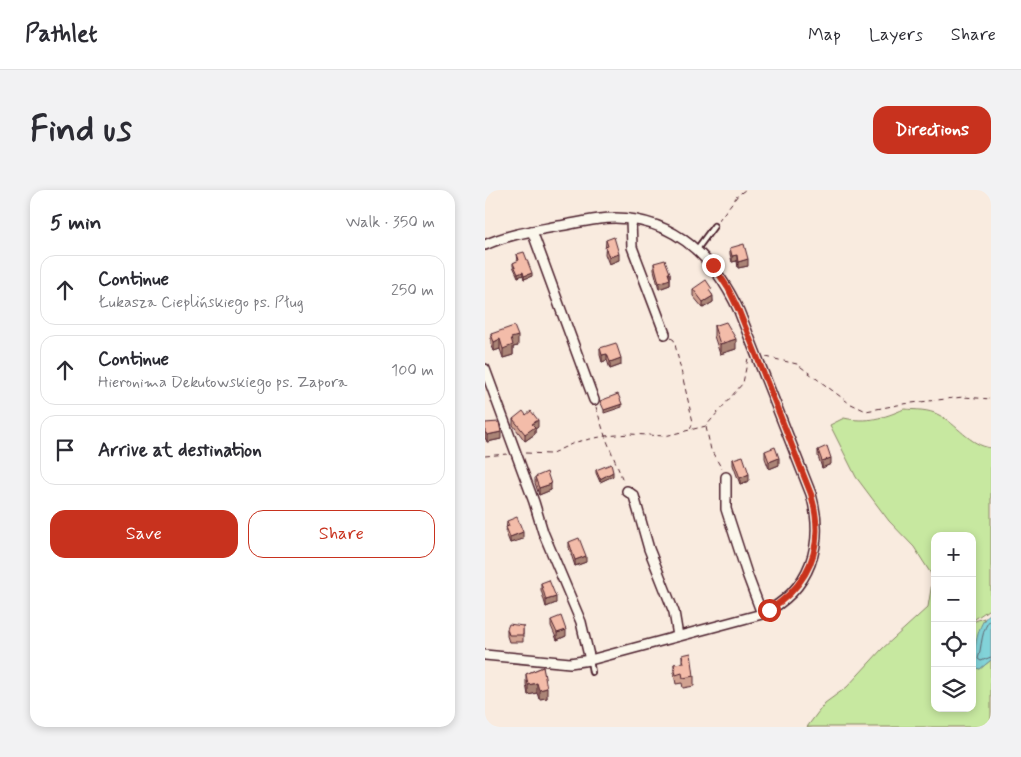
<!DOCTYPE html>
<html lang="en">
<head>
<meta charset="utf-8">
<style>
	body { margin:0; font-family:Mynerve,sans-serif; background:#f2f2f3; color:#2b2b33 }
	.controls { position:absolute; right:15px; bottom:15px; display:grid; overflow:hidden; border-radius:10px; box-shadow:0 2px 8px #0003 }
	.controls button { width:45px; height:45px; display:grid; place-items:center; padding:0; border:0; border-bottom:1px solid #e1e1e2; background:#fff; color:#2b2b33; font:25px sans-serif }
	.stop { position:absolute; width:15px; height:15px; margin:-11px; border:4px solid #c8321e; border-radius:50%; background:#fff }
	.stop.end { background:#c8321e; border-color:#fff; box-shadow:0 1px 5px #0008 }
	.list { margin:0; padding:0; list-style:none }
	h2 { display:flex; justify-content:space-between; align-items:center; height:65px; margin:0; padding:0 20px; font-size:21px }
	h2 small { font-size:16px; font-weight:400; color:#7c7c81 }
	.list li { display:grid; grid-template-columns:32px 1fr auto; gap:15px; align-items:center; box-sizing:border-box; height:70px; margin:0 10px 10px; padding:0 10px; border:1px solid #e1e1e2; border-radius:15px }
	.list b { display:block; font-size:19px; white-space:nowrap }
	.list p { margin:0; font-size:16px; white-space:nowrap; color:#7c7c81 }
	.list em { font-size:16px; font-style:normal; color:#7c7c81 }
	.actions { display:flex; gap:10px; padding:15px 20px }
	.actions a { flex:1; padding:11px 0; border:1px solid #c8321e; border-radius:15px; text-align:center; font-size:18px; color:#c8321e }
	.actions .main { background:#c8321e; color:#fff }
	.icon { flex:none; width:28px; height:28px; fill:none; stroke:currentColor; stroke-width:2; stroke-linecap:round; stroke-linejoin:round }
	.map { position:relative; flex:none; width:506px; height:537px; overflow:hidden; border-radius:15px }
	header { display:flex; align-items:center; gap:30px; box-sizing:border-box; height:70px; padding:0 25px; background:#fff; border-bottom:1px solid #e1e1e2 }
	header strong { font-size:24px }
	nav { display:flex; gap:28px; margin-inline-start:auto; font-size:18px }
	.intro { display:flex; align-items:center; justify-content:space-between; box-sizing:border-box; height:120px; padding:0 30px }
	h1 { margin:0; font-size:35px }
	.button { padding:12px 22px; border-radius:15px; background:#c8321e; color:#fff; font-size:18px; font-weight:700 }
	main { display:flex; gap:30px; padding:0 30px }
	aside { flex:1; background:#fff; border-radius:15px; box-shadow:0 2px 8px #0003 }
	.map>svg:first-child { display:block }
</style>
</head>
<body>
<header>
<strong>Pathlet</strong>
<nav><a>Map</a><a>Layers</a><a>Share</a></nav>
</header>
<div class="intro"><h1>Find us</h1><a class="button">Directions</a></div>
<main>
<aside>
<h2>5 min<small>Walk · 350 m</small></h2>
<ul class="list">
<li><svg class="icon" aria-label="ahead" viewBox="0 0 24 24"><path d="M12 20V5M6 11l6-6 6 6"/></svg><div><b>Continue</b><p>Łukasza Cieplińskiego ps. Pług</p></div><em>250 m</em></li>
<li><svg class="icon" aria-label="ahead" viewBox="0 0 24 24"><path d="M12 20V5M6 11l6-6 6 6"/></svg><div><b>Continue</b><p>Hieronima Dekutowskiego ps. Zapora</p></div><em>100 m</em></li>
<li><svg class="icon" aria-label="arrive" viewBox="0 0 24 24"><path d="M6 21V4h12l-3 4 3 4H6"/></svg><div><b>Arrive at destination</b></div></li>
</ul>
<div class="actions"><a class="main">Save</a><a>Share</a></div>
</aside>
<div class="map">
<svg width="506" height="537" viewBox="0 0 506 537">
	<rect width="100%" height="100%" fill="#f9ebdf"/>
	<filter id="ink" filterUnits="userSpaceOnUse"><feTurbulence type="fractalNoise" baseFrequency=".02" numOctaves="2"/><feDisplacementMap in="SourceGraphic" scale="10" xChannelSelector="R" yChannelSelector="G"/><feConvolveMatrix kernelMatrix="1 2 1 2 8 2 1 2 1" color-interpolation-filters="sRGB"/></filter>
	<g filter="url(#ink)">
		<path fill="#c7e8a0" stroke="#888466" d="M419,219C431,220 443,219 454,225C472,234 484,255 506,258V418L487,431V346H450V518H487V432L499,428L488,477L495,479L506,470V537H322L340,513L362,497L397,459L443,417L448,387L429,357L404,331L371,287L345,235L359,228C381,233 399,228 419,219Z"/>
		<path fill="#82d3d9" stroke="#6c8b93" d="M506,423V470L495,479L488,477C490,460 491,433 506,423Z"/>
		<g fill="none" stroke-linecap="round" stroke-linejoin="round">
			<path stroke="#606771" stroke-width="1" d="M506,429C496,438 497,457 493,469L496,471L506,467"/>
			<g stroke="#4a1f2b" stroke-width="8">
				<g id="lane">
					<path d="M212,59L229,36"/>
					<path d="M105,470L107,482"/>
				</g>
			</g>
			<g stroke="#4a1f2b" stroke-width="12">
				<g id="street">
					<path d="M146,30L147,57L180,144"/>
					<path d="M47,41L109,210"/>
					<path d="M0,55C23,44 48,41 74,36C92,33 111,28 130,28C191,29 230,69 254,121L326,304C340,354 326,400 277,424L105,470L85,473L0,465"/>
					<path d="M0,179L49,312L58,342L96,432L105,470"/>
					<path d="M241,287V319L262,384L277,424"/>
					<path d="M142,301L149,306L164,359L189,422L193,446"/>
				</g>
			</g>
			<g stroke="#4a1f2b" stroke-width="1" stroke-dasharray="5 4" stroke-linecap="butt">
				<path d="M233,31L253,5L260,0"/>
				<path d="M186,148L189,150L208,232L205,240"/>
				<path d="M281,167L312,174L364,213L381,221L418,214L478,207L506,209"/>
				<path d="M111,217L120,246L139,293"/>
				<path d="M221,237L226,260L237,279"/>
				<path d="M41,263L65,264L91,252L120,246L145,244L180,246L221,236L258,193L263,168"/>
				<path d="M0,266L22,264"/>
			</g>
			<use href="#lane" stroke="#fbf7ec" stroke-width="4.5"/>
			<use href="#street" stroke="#fbf7ec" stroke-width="9"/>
		</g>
		<g fill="#d1a291" stroke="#4a1f2b">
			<path d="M121,50L134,70L124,74L120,64Z"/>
			<path d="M245,58L263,76L253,78L252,71L247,72L245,64Z"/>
			<path d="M32,64L47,86L39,89L38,85L33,87L28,76V73L33,71Z"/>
			<path d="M169,73L185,83V95L174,99L169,80Z"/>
			<path d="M208,99L227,104L228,112L218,118L208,106Z"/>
			<path d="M229,136L251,159L235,164L229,146Z"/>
			<path d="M6,144L33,156L28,157V165L18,168L15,159L9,161L6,154Z"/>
			<path d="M115,158L136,175L125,179L122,170L117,172L115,165Z"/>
			<path d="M41,225L53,237L50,239V244L40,251L28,235V229Z"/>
			<path d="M0,233L16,249L2,252L1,249H0Z"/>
			<path d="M333,260L346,274L337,278L333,266Z"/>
			<path d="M280,261L294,275L284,279L280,268Z"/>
			<path d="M248,269L264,291L255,294L248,275Z"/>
			<path d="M111,280L128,286L115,292L111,283Z"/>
			<path d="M50,287L66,300L54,305L50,293Z"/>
			<path d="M22,331L38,349L25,353L21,343Z"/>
			<path d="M84,352L101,372L90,376L84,358Z"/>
			<path d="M56,393L71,413L61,417L56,400Z"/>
			<path d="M66,430L81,446L72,450L66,436Z"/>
			<path d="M38,436V452H24L22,446V439Z"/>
			<path d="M197,465L209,486V496L198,498L197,493L191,494L189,484V474L197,473Z"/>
			<path d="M58,477L62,508L54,509L52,503L43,505L41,494V484Z"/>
		</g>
		<g fill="#aa8476" stroke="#4a1f2b">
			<path d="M134,64V70L124,74V67Z"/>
			<path d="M252,65V71L247,72V66Z"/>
			<path d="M263,69V76L253,78V72Z"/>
			<path d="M38,82V85L33,87V84Z"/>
			<path d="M47,83V86L39,89V86Z"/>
			<path d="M183,83H185V95L174,99V93Z"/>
			<path d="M228,106V112L218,118V112Z"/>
			<path d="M33,146V156L28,157V165L18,168V159L26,148Z"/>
			<path d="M15,149V159L9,161V152Z"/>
			<path d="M251,149V159L235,164V154Z"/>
			<path d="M122,164V170L117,172V165Z"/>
			<path d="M136,168V175L125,179V172Z"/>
			<path d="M137,214V217L119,223V220Z"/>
			<path d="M53,230V237L50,239V244L40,251V244L47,234Z"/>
			<path d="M16,242V249L2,252V245Z"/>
			<path d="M294,268V275L284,279V272Z"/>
			<path d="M346,268V274L337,278V271Z"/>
			<path d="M128,282V286L115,292V289Z"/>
			<path d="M264,284V291L255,294V288Z"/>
			<path d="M66,294V300L54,305V298Z"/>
			<path d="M38,342V349L25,353V347Z"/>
			<path d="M101,366V372L90,376V370Z"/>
			<path d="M71,407V413L61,417V410Z"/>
			<path d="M81,440V446L72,450V443Z"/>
			<path d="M52,493V503L43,505V495Z"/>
			<path d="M62,498V508L54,509V500Z"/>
		</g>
		<g fill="#f3bca9" stroke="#4a1f2b">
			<path d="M129,47L134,64L124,67L120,57L123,56L121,50Z"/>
			<path d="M259,54L263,69L253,72L252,65L247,66L245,58Z"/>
			<path d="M39,62L47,83L39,86L38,82L33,84L28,73L34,70L32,64Z"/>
			<path d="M180,70L185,83H183L185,89L174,93L169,73Z"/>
			<path d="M221,90L227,99L224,100L228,106L218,112L208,99Z"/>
			<path d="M241,132L251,149L235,154L229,136Z"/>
			<path d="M29,136L33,146L26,148L28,155L18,159L15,149L9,152L6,144Z"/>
			<path d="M131,153L136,168L125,172L122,164L117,165L115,158Z"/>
			<path d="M133,204L137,214L119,220L115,211Z"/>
			<path d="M38,221L41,225L46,221L53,230L47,234L50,237L40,244L28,229Z"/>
			<path d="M14,232L16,242L2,245L1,243H0V233Z"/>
			<path d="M342,256L346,268L337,271L333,260Z"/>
			<path d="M290,257L294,268L284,272L280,261Z"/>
			<path d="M258,266L264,284L255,288L248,269Z"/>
			<path d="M126,274L128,282L115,289L111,280Z"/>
			<path d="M62,282L66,294L54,298L50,287Z"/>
			<path d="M32,327L38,342L25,347L21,337L24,336L22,331Z"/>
			<path d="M94,348L101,366L90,370L84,352Z"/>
			<path d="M64,390L71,407L61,410L56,393Z"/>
			<path d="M76,426L81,440L72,443L66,430Z"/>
			<path d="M24,434L38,436V445H24L22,439Z"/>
			<path d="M206,463L209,486L198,488L197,483L191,485L189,474L199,473L197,465Z"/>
			<path d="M58,477L62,498L54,500L52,493L43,495L41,484Z"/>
		</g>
	</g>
	<g fill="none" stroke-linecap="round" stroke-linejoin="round" filter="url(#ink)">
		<path stroke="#c8321e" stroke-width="6" d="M228,75L243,98L254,121L326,304C340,353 328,392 284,420"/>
	</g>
</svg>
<div class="controls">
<button>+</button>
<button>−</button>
<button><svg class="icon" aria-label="locate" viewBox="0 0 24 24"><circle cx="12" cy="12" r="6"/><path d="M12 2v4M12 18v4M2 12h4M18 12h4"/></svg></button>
<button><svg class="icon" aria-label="layers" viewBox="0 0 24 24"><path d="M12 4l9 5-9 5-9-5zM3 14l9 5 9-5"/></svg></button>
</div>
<div class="stop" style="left:284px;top:420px"></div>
<div class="stop end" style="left:228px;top:75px"></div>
</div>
</main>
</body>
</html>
